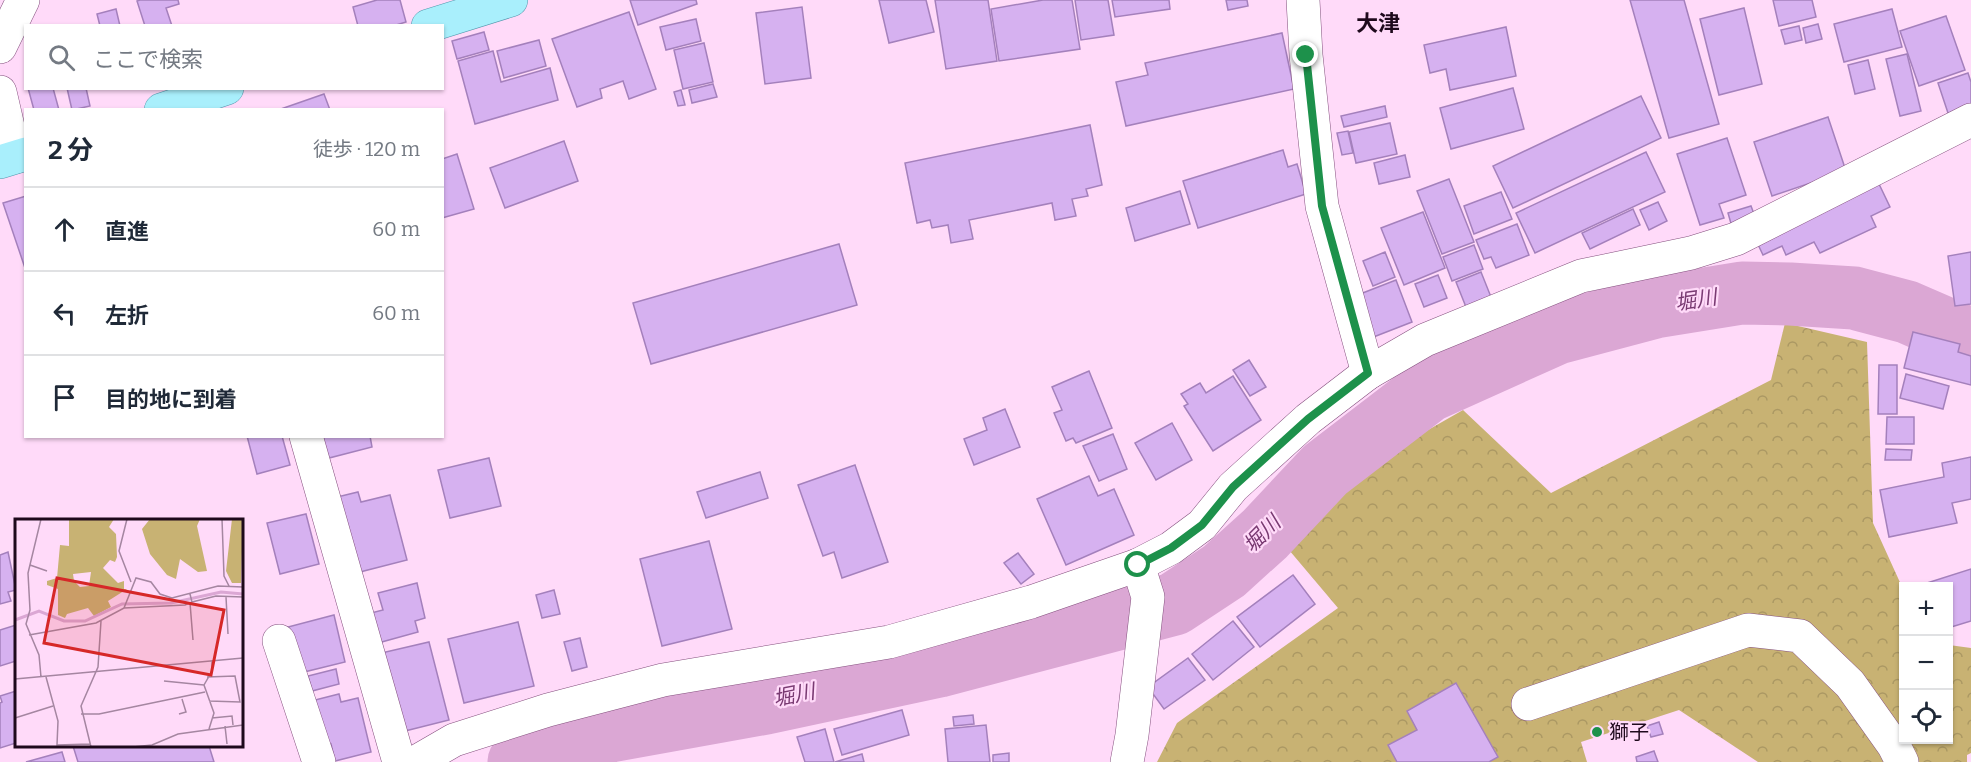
<!DOCTYPE html>
<html lang="ja">
<head>
<meta charset="utf-8">
<style>
	body { margin:0; font-family:Bitter,"Noto Sans JP",serif; background:#f2f2f3; color:#1f2937 }
	.controls { position:absolute; right:18px; bottom:18px; display:grid; overflow:hidden; border-radius:0px; box-shadow:0 2px 4px #0004 }
	.controls button { width:54px; height:54px; display:grid; place-items:center; padding:0; border:0; border-bottom:2px solid #e0e1e3; background:#fff; color:#1f2937; font:30px sans-serif }
	.stop { position:absolute; width:18px; height:18px; margin:-14px; border:4px solid #1d914b; border-radius:50%; background:#fff }
	.stop.end { background:#1d914b; border-color:#fff; box-shadow:0 2px 6px #0008 }
	.list { margin:0; padding:0; list-style:none }
	h2 { display:flex; justify-content:space-between; align-items:center; height:78px; margin:0; padding:0 24px; font-size:26px }
	h2 small { font-size:20px; font-weight:400; color:#747a83 }
	.list li { display:grid; grid-template-columns:39px 1fr auto; gap:18px; align-items:center; box-sizing:border-box; height:84px; padding:0 24px; border-top:2px solid #e0e1e3 }
	.list b { display:block; font-size:22px; white-space:nowrap }
	.list em { font-size:20px; font-style:normal; color:#747a83 }
	.icon { flex:none; width:33px; height:33px; fill:none; stroke:currentColor; stroke-width:2; stroke-linecap:round; stroke-linejoin:round }
	.map { position:relative; flex:none; width:1971px; height:762px; overflow:hidden }
	.search { position:absolute; background:#fff; box-shadow:0 2px 4px #0004; left:24px; top:24px; width:420px; height:66px; display:flex; align-items:center; gap:15px; box-sizing:border-box; padding:0 21px; border-radius:0px; color:#747a83; font-size:22px }
	.panel { position:absolute; background:#fff; box-shadow:0 2px 4px #0004; left:24px; top:108px; width:420px; height:330px; border-radius:0px }
	.map>svg:first-child { display:block }
</style>
</head>
<body>
<div class="map">
<svg width="1971" height="762" viewBox="0 0 1971 762">
	<defs>
		<pattern id="forest-crowns" width="20" height="18" patternUnits="userSpaceOnUse" patternTransform="scale(1.5)"><rect width="20" height="18" fill="#c8b273"/><path d="M2 6a3 3 0 1 1 6 0M12 15a3 3 0 1 1 6 0" fill="none" stroke="#ab9863"/></pattern>
	</defs>
	<rect width="100%" height="100%" fill="#ffdaf9"/>
	<path fill="url(#forest-crowns)" d="M1785,323L1867,342L1873,523L1903,589L1904,740H1948L1949,645L1971,648V753L1967,755V762H1758L1679,710L1581,742L1587,762H1157L1177,723L1338,608L1289,550L1365,466L1463,410L1551,493L1771,380Z"/>
	<g fill="none" stroke-linecap="round" stroke-linejoin="round">
		<path stroke="#dba7d4" stroke-width="63" d="M519,762L610,731L766,703L939,666L1174,604L1224,571L1265,534L1325,470L1428,391L1557,333L1655,307L1742,293L1790,294L1854,298L1907,312L1971,340"/>
	</g>
	<g fill="#d6b1f0" stroke="#a480bc" stroke-width="1.5">
		<path d="M140,0H178L179,4L166,8L172,26H145L137,1Z"/>
		<path d="M377,0H400L406,22L393,26H358L353,7Z"/>
		<path d="M630,0H696L697,4L638,25Z"/>
		<path d="M879,0H926L934,32L889,43Z"/>
		<path d="M935,0H988L997,61L946,69Z"/>
		<path d="M1043,0H1072L1080,49L999,61L991,9Z"/>
		<path d="M1075,0H1108L1114,35L1081,40Z"/>
		<path d="M1112,0H1169L1170,9L1115,17Z"/>
		<path d="M1226,0H1247L1248,6L1228,10Z"/>
		<path d="M1630,0H1684L1719,124L1669,138Z"/>
		<path d="M1773,0H1812L1816,17L1779,26Z"/>
		<path d="M802,7L811,78L765,84L756,13Z"/>
		<path d="M1744,8L1762,84L1719,95L1700,19Z"/>
		<path d="M116,9L120,26H100L97,14Z"/>
		<path d="M1892,9L1902,47L1844,62L1834,24Z"/>
		<path d="M629,12L656,89L629,99L623,81L600,89L602,98L577,107L552,39Z"/>
		<path d="M1946,16L1965,70L1919,86L1900,31Z"/>
		<path d="M696,19L701,41L666,50L660,27Z"/>
		<path d="M1818,24L1822,39L1806,43L1803,28Z"/>
		<path d="M1799,26L1802,40L1785,44L1781,30Z"/>
		<path d="M1506,27L1516,76L1450,90L1446,69L1430,73L1424,45Z"/>
		<path d="M484,32L489,50L457,59L452,41Z"/>
		<path d="M1282,33L1294,89L1126,126L1116,82L1148,75L1145,63Z"/>
		<path d="M539,40L546,66L504,78L497,51Z"/>
		<path d="M704,43L713,82L683,89L674,50Z"/>
		<path d="M493,51L501,82L550,68L558,100L475,124L458,61Z"/>
		<path d="M1907,54L1921,111L1900,116L1886,59Z"/>
		<path d="M1868,60L1875,89L1855,94L1848,65Z"/>
		<path d="M1968,73L1971,82V108L1949,116L1938,83Z"/>
		<path d="M713,84L717,97L692,103L689,90Z"/>
		<path d="M28,88H53L59,110H34Z"/>
		<path d="M67,88H86L90,106L72,110Z"/>
		<path d="M1513,88L1524,129L1451,149L1440,108Z"/>
		<path d="M681,90L685,105L678,106L674,92Z"/>
		<path d="M324,94L330,110H278Z"/>
		<path d="M1641,96L1661,138L1513,208L1493,166Z"/>
		<path d="M1385,106L1387,117L1344,127L1341,116Z"/>
		<path d="M1828,117L1846,171L1772,196L1754,142Z"/>
		<path d="M1390,123L1397,154L1356,163L1349,132Z"/>
		<path d="M1090,125L1102,185L1086,189L1088,196L1072,199L1076,216L1055,220L1052,203L969,220L973,239L951,243L948,225L932,228L930,220L917,223L905,163Z"/>
		<path d="M1348,131L1353,153L1342,155L1337,133Z"/>
		<path d="M1727,138L1746,195L1719,204L1724,218L1700,225L1677,154Z"/>
		<path d="M564,141L578,181L505,208L490,168Z"/>
		<path d="M1283,150L1288,167L1297,164L1306,194L1198,228L1183,181Z"/>
		<path d="M1646,152L1665,192L1535,253L1516,213Z"/>
		<path d="M457,154L474,209L442,218V159Z"/>
		<path d="M1405,155L1410,177L1379,184L1374,163Z"/>
		<path d="M1449,179L1474,242L1442,254L1417,191Z"/>
		<path d="M1879,184L1890,207L1871,216L1876,227L1820,253L1814,242L1786,255L1782,246L1763,255L1753,234Z"/>
		<path d="M1180,191L1190,224L1135,241L1126,208Z"/>
		<path d="M1501,192L1512,219L1474,234L1464,206Z"/>
		<path d="M26,196V271L3,203Z"/>
		<path d="M1658,202L1667,221L1649,230L1640,210Z"/>
		<path d="M1751,206L1756,219L1732,227L1728,213Z"/>
		<path d="M1633,209L1640,225L1590,249L1582,233Z"/>
		<path d="M1423,212L1445,268L1404,285L1381,228Z"/>
		<path d="M1517,224L1529,255L1496,268L1491,257L1484,259L1476,240Z"/>
		<path d="M839,244L857,305L651,364L633,303Z"/>
		<path d="M1474,245L1483,269L1452,281L1443,257Z"/>
		<path d="M1385,252L1395,277L1373,286L1363,261Z"/>
		<path d="M1971,252V304L1955,306L1948,256Z"/>
		<path d="M1481,272L1491,297L1466,307L1456,282Z"/>
		<path d="M1438,275L1447,298L1424,307L1415,284Z"/>
		<path d="M1396,280L1412,322L1371,338L1355,296Z"/>
		<path d="M1913,332L1960,344L1958,352L1971,356V385L1904,368Z"/>
		<path d="M1249,360L1266,387L1250,396L1233,370Z"/>
		<path d="M1879,365H1897V414H1878Z"/>
		<path d="M1089,371L1112,428L1076,443L1073,438L1066,441L1054,413L1062,410L1052,387Z"/>
		<path d="M1906,374L1949,386L1943,409L1900,398Z"/>
		<path d="M1233,376L1261,420L1213,451L1184,406L1188,404L1181,394L1200,383L1206,393Z"/>
		<path d="M1005,409L1020,447L974,465L964,439L987,430L983,418Z"/>
		<path d="M1887,417H1914V444H1886Z"/>
		<path d="M1172,423L1192,460L1156,480L1135,443Z"/>
		<path d="M1113,434L1127,469L1099,481L1083,446Z"/>
		<path d="M247,436H282L290,465L257,474Z"/>
		<path d="M319,436H370L372,447L329,458Z"/>
		<path d="M1886,449L1912,450L1911,460H1885Z"/>
		<path d="M1971,457V499L1952,503L1957,523L1889,537L1880,490L1944,477L1942,463Z"/>
		<path d="M489,458L501,506L450,518L438,470Z"/>
		<path d="M855,465L888,562L842,578L834,552L823,556L798,485Z"/>
		<path d="M760,472L768,498L706,518L697,492Z"/>
		<path d="M1089,476L1098,496L1114,489L1134,535L1066,565L1037,499Z"/>
		<path d="M358,492L361,502L390,495L407,560L352,574L333,498Z"/>
		<path d="M306,514L319,564L280,574L267,523Z"/>
		<path d="M709,541L732,629L662,646L640,559Z"/>
		<path d="M8,552L16,590L8,592L11,601L0,604V555Z"/>
		<path d="M1018,553L1034,574L1021,584L1004,563Z"/>
		<path d="M1971,569V621L1948,628V586H1928L1927,583Z"/>
		<path d="M1293,575L1315,604L1260,647L1237,617Z"/>
		<path d="M417,583L425,618L415,621L418,632L378,643L371,613L383,610L378,593Z"/>
		<path d="M554,590L560,614L542,618L536,595Z"/>
		<path d="M334,615L345,662L300,673L288,627Z"/>
		<path d="M1233,621L1254,647L1213,680L1192,654Z"/>
		<path d="M518,622L534,686L464,703L448,639Z"/>
		<path d="M16,625V661L0,666V630Z"/>
		<path d="M580,638L587,667L572,671L564,642Z"/>
		<path d="M429,642L449,720L397,733L377,654Z"/>
		<path d="M1188,658L1205,680L1164,709L1148,687Z"/>
		<path d="M336,669L339,684L312,691L308,676Z"/>
		<path d="M1456,683L1498,757L1489,762H1397L1388,745L1417,730L1407,711Z"/>
		<path d="M16,691V743L0,748V703L2,702L0,696Z"/>
		<path d="M339,694L341,702L358,698L371,752L335,761L331,744L327,745L315,700Z"/>
		<path d="M902,710L909,735L842,755L834,729Z"/>
		<path d="M973,715L974,724L954,726L953,717Z"/>
		<path d="M1659,722L1663,734L1651,737L1647,726Z"/>
		<path d="M986,725L990,762H948L945,729Z"/>
		<path d="M825,729L834,762H805L797,737Z"/>
		<path d="M73,746H209L214,762H78Z"/>
		<path d="M1654,751L1658,762H1637L1636,757Z"/>
		<path d="M62,752L65,762H26Z"/>
		<path d="M1009,753V762H993V755Z"/>
		<path d="M862,754L864,762H835Z"/>
	</g>
	<g fill="none" stroke-linecap="round" stroke-linejoin="round">
		<g stroke="#84507e" stroke-width="34">
			<g id="minor">
				<path d="M1303,0L1306,55L1322,206L1368,373"/>
				<path d="M0,47L23,0"/>
				<path d="M0,92L15,157"/>
				<path d="M306,436L399,762"/>
				<path d="M279,641L319,762"/>
				<path d="M1528,704L1748,630L1800,636L1850,684L1894,746L1902,762"/>
				<path d="M416,762L454,740L548,710L663,680L889,642L1031,602L1138,565L1171,548L1202,525L1233,487L1308,419L1368,373L1425,340L1581,276L1691,253L1736,239L1971,120"/>
				<path d="M1127,762L1132,735L1148,597L1138,565"/>
			</g>
		</g>
		<g stroke="#5398ac" stroke-width="34">
			<g id="major">
				<path d="M428,26L511,0"/>
				<path d="M161,110L227,88"/>
				<path d="M0,162L26,154"/>
			</g>
		</g>
		<use href="#minor" stroke="#fff" stroke-width="33"/>
		<use href="#major" stroke="#a9effc" stroke-width="33"/>
	</g>
	<g fill="none" stroke-linecap="round" stroke-linejoin="round">
		<path stroke="#1d914b" stroke-width="8" d="M1138,565L1171,548L1202,525L1233,487L1308,419L1368,373L1322,206L1306,55"/>
	</g>
	<circle fill="#1d914b" stroke="#ffdaf9" stroke-width="2" cx="1597" cy="732" r="6"/>
	<g text-anchor="middle" dominant-baseline="central" stroke-width="4.5" stroke-linejoin="round" paint-order="stroke">
		<g font-size="20" fill="#1e091c" stroke="#ffdaf9" text-anchor="start">
			<text x="1609" y="732">獅子</text>
		</g>
		<g font-size="21" font-style="italic" fill="#793a72" stroke="#ffdaf9">
			<text transform="translate(1696 300) rotate(-9)">堀川</text>
			<text transform="translate(1262 534) rotate(-45)">堀川</text>
			<text transform="translate(794 695) rotate(-11)">堀川</text>
		</g>
		<g font-size="22" font-weight="bold" fill="#1e091c" stroke="#ffdaf9">
			<text x="1378" y="23">大津</text>
		</g>
	</g>
	<g transform="translate(15 519)">
		<rect width="228" height="228" fill="#ffdaf9"/>
		<path d="M54,0H99L94,8L101,15L102,38L100,43L95,41L88,49L103,64L109,62V70H112L93,82L96,88L79,97L73,89L52,95L50,99L43,96V70L32,66V62L42,59L45,26L54,27ZM76,53L74,67L65,68L59,62L58,55ZM135,0H185L182,7L192,52L183,53L165,40L161,60L152,56L135,35L127,10ZM217,0H228L226,64H217L211,52Z" fill="#c8b273" fill-rule="evenodd"/>
		<path fill="none" stroke="#dba7d4" stroke-width="3" d="M0,101L24,92L49,102H70L107,85L156,84L206,73L228,75"/>
		<path fill="none" stroke="#a586a1" stroke-width="1.5" d="M26,0L13,54L15,91L11,105L24,136L26,158M112,0L104,32L116,63M207,0L209,57L214,67M15,46L32,52M211,78L213,115M177,83L201,77L228,78M175,84L178,121M109,89L121,59L136,63L145,75L157,79L203,67L228,68M14,116L81,104L109,89L170,86L177,83L175,75M31,158L43,202L42,226L75,225M192,158L220,157L225,183L194,182M0,160L228,139M149,162L189,166M66,195H84L190,173M164,195L171,193L167,180M0,199L38,187M197,199L217,197L218,206M210,207L212,225M194,210L199,194L189,166L197,152V142M76,228L66,187L83,148L86,102M118,228L137,226L163,215L228,206"/>
		<path fill="#d62828" fill-opacity="0.15" stroke="#d62828" stroke-width="3" d="M42,59L209,91L196,156L29,124Z"/>
		<rect width="228" height="228" fill="none" stroke="#1e091c" stroke-width="3"/>
	</g>
</svg>
<div class="controls">
<button>+</button>
<button>−</button>
<button><svg class="icon" aria-label="locate" viewBox="0 0 24 24"><circle cx="12" cy="12" r="6"/><path d="M12 2v4M12 18v4M2 12h4M18 12h4"/></svg></button>
</div>
<div class="stop" style="left:1138px;top:565px"></div>
<div class="stop end" style="left:1306px;top:55px"></div>
<div class="search"><svg class="icon" aria-label="search" viewBox="0 0 24 24"><circle cx="10" cy="10" r="6"/><path d="M15 15l6 6"/></svg>ここで検索</div>
<section class="panel">
<h2>2 分<small>徒歩 · 120 m</small></h2>
<ul class="list">
<li><svg class="icon" aria-label="ahead" viewBox="0 0 24 24"><path d="M12 20V5M6 11l6-6 6 6"/></svg><div><b>直進</b></div><em>60 m</em></li>
<li><svg class="icon" aria-label="left" viewBox="0 0 24 24"><path d="M17 20v-9H6M10 6l-5 5 5 5"/></svg><div><b>左折</b></div><em>60 m</em></li>
<li><svg class="icon" aria-label="arrive" viewBox="0 0 24 24"><path d="M6 21V4h12l-3 4 3 4H6"/></svg><div><b>目的地に到着</b></div></li>
</ul>
</section>
</div>
</body>
</html>
